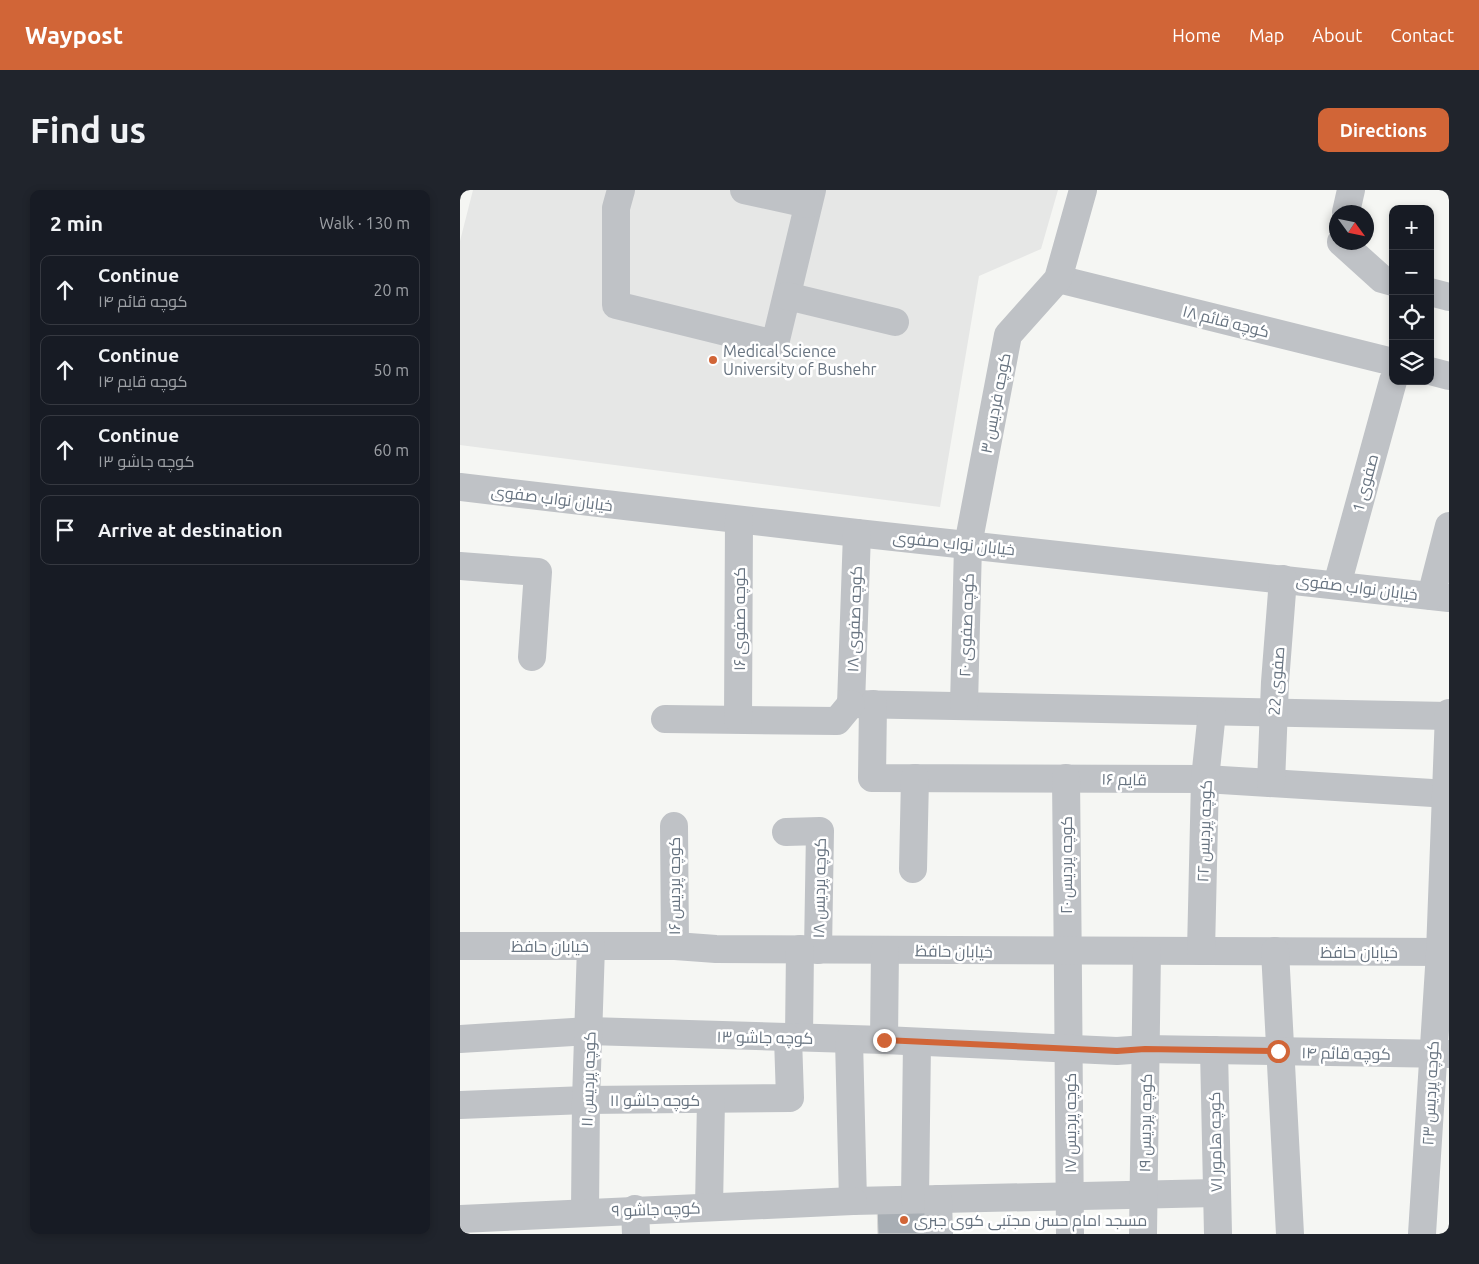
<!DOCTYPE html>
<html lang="en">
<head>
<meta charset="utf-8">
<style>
	body { margin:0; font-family:Ubuntu,Cairo,sans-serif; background:#20242c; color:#f1f3f6 }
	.controls { position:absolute; right:15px; top:15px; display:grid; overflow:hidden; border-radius:10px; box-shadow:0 2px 8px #0003 }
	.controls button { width:45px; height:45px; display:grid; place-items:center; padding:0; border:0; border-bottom:1px solid #363941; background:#171b24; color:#f1f3f6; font:25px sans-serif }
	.compass { position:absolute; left:869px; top:15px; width:45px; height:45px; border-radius:50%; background:#171b24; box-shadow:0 2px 8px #0003; rotate:123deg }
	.stop { position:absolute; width:15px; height:15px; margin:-11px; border:4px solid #d16537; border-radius:50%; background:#fff }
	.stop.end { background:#d16537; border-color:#fff; box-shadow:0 1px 5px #0008 }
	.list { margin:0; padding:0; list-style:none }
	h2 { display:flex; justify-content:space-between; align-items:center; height:65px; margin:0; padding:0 20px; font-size:21px }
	h2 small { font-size:16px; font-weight:400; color:#9ea1a6 }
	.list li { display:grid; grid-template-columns:32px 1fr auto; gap:15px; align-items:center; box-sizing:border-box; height:70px; margin:0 10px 10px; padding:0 10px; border:1px solid #363941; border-radius:10px }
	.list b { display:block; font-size:19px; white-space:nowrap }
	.list p { margin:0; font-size:16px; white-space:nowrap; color:#9ea1a6 }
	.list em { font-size:16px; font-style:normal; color:#9ea1a6 }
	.icon { flex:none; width:28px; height:28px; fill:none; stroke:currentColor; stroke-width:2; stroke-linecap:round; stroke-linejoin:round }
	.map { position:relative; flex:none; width:989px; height:1044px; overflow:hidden; border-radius:10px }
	header { display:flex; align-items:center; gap:30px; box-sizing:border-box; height:70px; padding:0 25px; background:#d16537; color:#fff }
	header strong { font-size:24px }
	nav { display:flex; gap:28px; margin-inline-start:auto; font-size:18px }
	.intro { display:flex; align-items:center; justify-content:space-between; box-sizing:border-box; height:120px; padding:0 30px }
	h1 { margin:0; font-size:35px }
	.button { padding:12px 22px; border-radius:10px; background:#d16537; color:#fff; font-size:18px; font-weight:700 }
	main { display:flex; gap:30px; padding:0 30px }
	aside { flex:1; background:#171b24; border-radius:10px; box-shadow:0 2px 8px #0003 }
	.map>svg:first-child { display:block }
</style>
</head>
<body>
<header>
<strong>Waypost</strong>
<nav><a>Home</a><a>Map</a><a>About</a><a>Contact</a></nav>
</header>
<div class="intro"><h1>Find us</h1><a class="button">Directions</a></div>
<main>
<aside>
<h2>2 min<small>Walk · 130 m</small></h2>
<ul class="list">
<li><svg class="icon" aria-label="ahead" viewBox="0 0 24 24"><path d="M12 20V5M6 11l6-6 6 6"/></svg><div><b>Continue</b><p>کوچه قائم ۱۴</p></div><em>20 m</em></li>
<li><svg class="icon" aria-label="ahead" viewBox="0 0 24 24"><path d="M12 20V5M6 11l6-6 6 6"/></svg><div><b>Continue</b><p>کوچه قایم ۱۴</p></div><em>50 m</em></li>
<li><svg class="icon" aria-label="ahead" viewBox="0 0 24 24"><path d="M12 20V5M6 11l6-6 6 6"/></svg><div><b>Continue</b><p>کوچه جاشو ۱۳</p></div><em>60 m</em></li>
<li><svg class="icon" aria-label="arrive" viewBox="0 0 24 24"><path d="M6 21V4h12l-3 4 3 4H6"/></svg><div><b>Arrive at destination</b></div></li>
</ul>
</aside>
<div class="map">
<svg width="989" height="1044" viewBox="0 0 989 1044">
	<rect width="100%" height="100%" fill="#f5f6f3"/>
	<path fill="#e6e7e6" d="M13,0H598L581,59L519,86L480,317L0,255V51Z"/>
	<path fill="#a8aeb4" stroke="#d7d7d5" d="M471,1014L472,1044H418L417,1016Z"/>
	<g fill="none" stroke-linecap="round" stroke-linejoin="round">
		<g stroke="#bfc2c6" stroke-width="28">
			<path d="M161,0L156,18V115L315,154L352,0"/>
			<path d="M284,0L348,14"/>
			<path d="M886,22L891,0"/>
			<path d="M881,52L922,89L933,92"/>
			<path d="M598,89L933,172"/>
			<path d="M970,102L989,107"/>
			<path d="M327,106L435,132"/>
			<path d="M970,181L989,186"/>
			<path d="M0,297L397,343L989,408"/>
			<path d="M0,376L78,382L72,467"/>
			<path d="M877,395L933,191"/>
			<path d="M971,406L989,336"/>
			<path d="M391,514L989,526"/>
			<path d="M391,514L397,343"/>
			<path d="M413,514L412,588L745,589L989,604"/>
			<path d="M504,515L508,355L548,145L598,89L623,0"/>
			<path d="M205,529L377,531L391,514"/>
			<path d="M278,529L279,330"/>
			<path d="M606,588C607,740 610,892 610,1044"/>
			<path d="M811,593L815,492L823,389"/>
			<path d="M214,636L215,756"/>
			<path d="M326,642L360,641L358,760"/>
			<path d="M453,679L455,588"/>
			<path d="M0,756H215L256,759L989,762"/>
			<path d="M741,761L745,589L752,522"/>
			<path d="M815,761L830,1044"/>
			<path d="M339,847L340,759"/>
			<path d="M0,849L129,841L424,850L657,861L685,859L989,864"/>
			<path d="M389,850L393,1011L756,1003"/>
			<path d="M424,850L425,760"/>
			<path d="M754,860L758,1044"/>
			<path d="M0,915L126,910L330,908L328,848"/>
			<path d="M455,1009L457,852"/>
			<path d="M478,1009L479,1044"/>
			<path d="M249,1017L251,910"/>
			<path d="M175,1019L176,1044"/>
			<path d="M125,1022L126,910L131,756"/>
			<path d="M0,1029L393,1011"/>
			<path d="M683,1044L687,761"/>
			<path d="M962,1044L980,762L989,523"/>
		</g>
	</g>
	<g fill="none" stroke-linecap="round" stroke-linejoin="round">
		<path stroke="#d16537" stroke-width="6" d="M424,850L657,861L685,859L818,861"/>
	</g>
	<g fill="#d16537" stroke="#fff" stroke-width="2">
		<circle cx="253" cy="170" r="5"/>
		<circle cx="444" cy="1030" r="5"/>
	</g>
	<g text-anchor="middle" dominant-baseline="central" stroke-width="5" stroke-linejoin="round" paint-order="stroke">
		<g font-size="16" fill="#687481" stroke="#fff">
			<text transform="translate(766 131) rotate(14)">کوچه قائم ۱۸</text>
			<text transform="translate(535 213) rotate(-79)">کوچه فردیس ۳</text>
			<text transform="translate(905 293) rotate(-75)">صفوی 1</text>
			<text transform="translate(92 308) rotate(7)">خیابان نواب صفوی</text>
			<text transform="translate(494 353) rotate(6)">خیابان نواب صفوی</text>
			<text transform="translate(897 397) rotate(7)">خیابان نواب صفوی</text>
			<text transform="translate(279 429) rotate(-90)">کوچه صفوی ۱۶</text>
			<text transform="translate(394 429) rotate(-88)">کوچه صفوی ۱۸</text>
			<text transform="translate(506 435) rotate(-88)">کوچه صفوی ۲۰</text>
			<text transform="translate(816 491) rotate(-86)">صفوی 22</text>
			<text transform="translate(664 589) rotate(1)">قایم ۱۶</text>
			<text transform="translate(744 641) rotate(-88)">کوچه پردیس ۲۲</text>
			<text transform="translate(606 675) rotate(-90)">کوچه پردیس ۲۰</text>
			<text transform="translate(214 696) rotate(-90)">کوچه پردیس ۱۶</text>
			<text transform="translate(359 698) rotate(-89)">کوچه پردیس ۱۸</text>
			<text x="90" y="756">خیابان حافظ</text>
			<text transform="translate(494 761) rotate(1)">خیابان حافظ</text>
			<text x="899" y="762">خیابان حافظ</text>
			<text transform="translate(305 847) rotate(1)">کوچه جاشو ۱۳</text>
			<text transform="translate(886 863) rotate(1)">کوچه قائم ۱۴</text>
			<text transform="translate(128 889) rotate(-88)">کوچه پردیس ۱۱</text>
			<text transform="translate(970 903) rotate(-87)">کوچه پردیس ۲۳</text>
			<text x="195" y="910">کوچه جاشو ۱۱</text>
			<text transform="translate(610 933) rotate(-90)">کوچه پردیس ۱۷</text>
			<text transform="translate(685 933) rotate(-89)">کوچه پردیس ۱۹</text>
			<text transform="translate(755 952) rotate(-91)">کوچه هامور ۷۱</text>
			<text transform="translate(196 1019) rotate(-2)">کوچه جاشو ۹</text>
		</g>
		<g font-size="16" fill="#687481" stroke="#fff" text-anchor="start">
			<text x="263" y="161">Medical Science<tspan x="263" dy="18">University of Bushehr</tspan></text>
			<text x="454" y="1030">مسجد امام حسن مجتبی کوی جبری</text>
		</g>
	</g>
</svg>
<div class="controls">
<button>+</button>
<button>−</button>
<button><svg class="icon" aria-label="locate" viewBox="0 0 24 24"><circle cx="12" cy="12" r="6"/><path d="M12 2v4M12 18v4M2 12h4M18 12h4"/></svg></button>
<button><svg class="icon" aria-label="layers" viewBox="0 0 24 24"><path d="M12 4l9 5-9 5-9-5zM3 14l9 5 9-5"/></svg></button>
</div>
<svg class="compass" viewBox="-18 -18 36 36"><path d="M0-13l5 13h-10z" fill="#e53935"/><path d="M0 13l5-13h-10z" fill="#9ea1a6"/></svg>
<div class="stop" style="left:818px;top:861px"></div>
<div class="stop end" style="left:424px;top:850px"></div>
</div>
</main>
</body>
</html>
